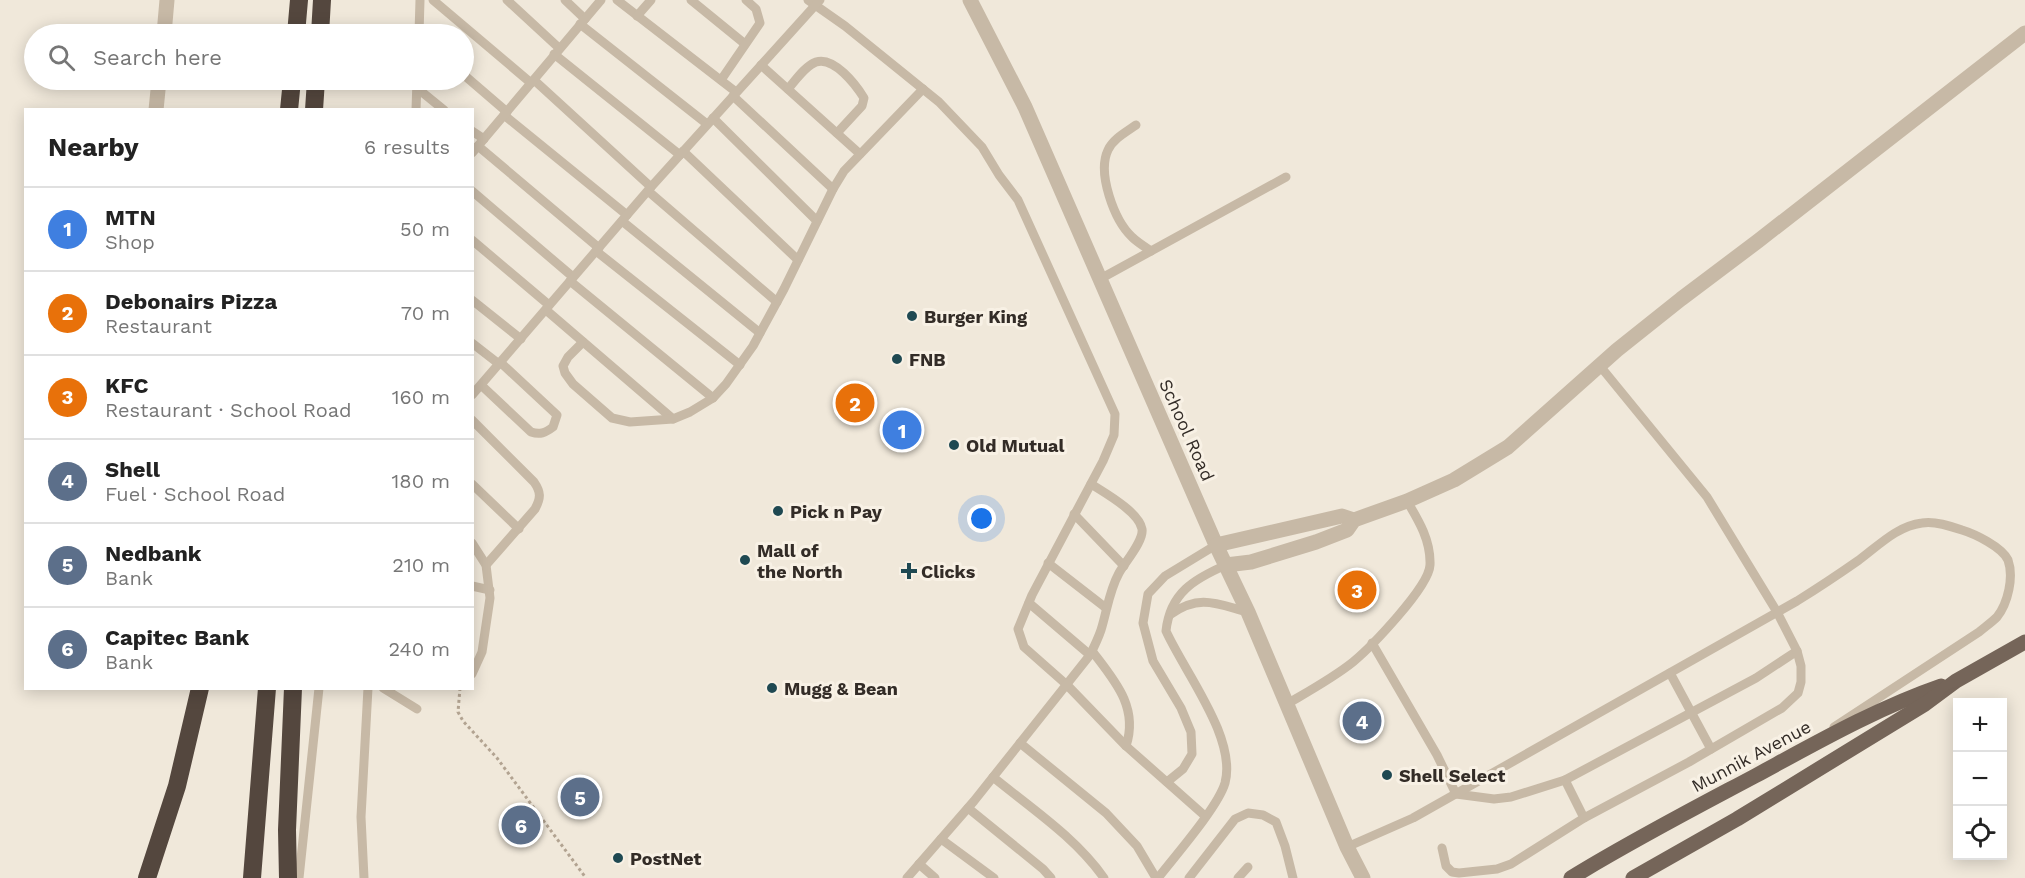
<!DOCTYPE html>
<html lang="en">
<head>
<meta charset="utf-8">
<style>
	body { margin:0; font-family:"Work Sans",sans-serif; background:#f6f6f6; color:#222 }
	.controls { position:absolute; right:18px; bottom:18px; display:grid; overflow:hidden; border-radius:0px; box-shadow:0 3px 15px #0003 }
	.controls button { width:54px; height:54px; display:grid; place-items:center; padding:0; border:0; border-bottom:2px solid #e0e0e0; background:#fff; color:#222; font:30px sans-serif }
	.you { position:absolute; left:982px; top:519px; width:21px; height:21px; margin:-15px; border:4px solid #fff; border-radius:50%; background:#1a73e8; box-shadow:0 0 0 9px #1a73e833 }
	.badge { display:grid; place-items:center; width:39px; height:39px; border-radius:50%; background:#1f4952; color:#fff; font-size:20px; font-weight:700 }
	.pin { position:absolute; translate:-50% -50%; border:3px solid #fff; box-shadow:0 2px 6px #0006 }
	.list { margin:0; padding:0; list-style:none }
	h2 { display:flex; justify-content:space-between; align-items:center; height:78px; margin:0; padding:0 24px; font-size:26px }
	h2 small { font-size:20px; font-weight:400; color:#767676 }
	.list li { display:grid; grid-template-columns:39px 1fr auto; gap:18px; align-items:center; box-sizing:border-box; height:84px; padding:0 24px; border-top:2px solid #e0e0e0 }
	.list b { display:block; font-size:22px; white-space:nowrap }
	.list p { margin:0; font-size:20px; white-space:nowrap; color:#767676 }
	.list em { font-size:20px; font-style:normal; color:#767676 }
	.icon { flex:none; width:33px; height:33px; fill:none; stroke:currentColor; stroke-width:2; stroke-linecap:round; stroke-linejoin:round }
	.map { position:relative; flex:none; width:2025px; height:878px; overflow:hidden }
	.search { position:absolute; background:#fff; box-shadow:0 3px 15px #0003; left:24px; top:24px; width:450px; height:66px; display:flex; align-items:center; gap:15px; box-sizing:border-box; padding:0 21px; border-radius:33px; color:#767676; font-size:22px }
	.panel { position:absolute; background:#fff; box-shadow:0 3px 15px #0003; left:24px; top:108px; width:450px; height:582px; border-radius:0px }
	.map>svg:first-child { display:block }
</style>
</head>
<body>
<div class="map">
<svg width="2025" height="878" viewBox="0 0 2025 878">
	<rect width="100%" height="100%" fill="#f0e8da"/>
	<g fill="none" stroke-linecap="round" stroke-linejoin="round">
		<path stroke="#b2a391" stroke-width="3" stroke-dasharray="3 3" stroke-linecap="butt" d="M460,688L458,712L463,721L497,758L586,878"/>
		<g stroke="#c7b9a6" stroke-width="9">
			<path d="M433,0L531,83"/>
			<path d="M507,0L559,48"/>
			<path d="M565,0L585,19"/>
			<path d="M617,0L736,92"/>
			<path d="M691,0L745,44"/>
			<path d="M808,0L845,26L939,102L982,147L999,175L1018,200L1115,414L1114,435L1103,461L1032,595L1018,629L1024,647L1067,685L1126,746L1205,816"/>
			<path d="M637,16L651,0"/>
			<path d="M580,24L707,124"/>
			<path d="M419,34L420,0"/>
			<path d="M554,54L680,155"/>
			<path d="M761,65L860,154"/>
			<path d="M464,75L507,112"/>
			<path d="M534,80L651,187"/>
			<path d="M721,80L760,23L756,9L746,0"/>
			<path d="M417,88L444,110"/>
			<path d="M788,89C795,81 805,66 816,62C834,56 856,85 864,98L862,106L837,133"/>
			<path d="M733,96L833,189"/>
			<path d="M416,110L417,80"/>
			<path d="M504,115L627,215"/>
			<path d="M713,118L817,221"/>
			<path d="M1136,125C1126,132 1113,139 1108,150C1097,173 1114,220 1132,237C1137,242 1145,247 1151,251"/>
			<path d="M472,131L484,139"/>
			<path d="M478,146L599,248"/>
			<path d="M683,151L798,260"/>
			<path d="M472,153L601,0"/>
			<path d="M472,191L573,277"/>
			<path d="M648,191L777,302"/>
			<path d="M622,221L760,333"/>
			<path d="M472,240L549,305"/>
			<path d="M596,251L740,365"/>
			<path d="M1100,279L1286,177"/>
			<path d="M570,281L713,398"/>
			<path d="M472,300L521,339"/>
			<path d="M546,310L673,419"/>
			<path d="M583,342L568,357L563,366L565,373L573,384L612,418L630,422L673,419L690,412L713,398L726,384L753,346L784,289L833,189L844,171L923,89"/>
			<path d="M472,343L499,364"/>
			<path d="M481,385L531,432C540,435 545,433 553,427L557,415L500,362"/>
			<path d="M472,395L651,187L820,0"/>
			<path d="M472,420L534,482C541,492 541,498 535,509L486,565"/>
			<path d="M472,484L519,529"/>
			<path d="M1074,514L1124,566"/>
			<path d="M472,543L486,565L490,598L482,652L472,674"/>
			<path d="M1048,563L1106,608"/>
			<path d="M472,586L490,590"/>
			<path d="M1029,603L1090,655"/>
			<path d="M1171,614C1200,594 1217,604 1248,612"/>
			<path d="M1372,643L1437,755L1456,794L1494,799L1511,797L1565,780L1584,818"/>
			<path d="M1092,651C1114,680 1139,707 1126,746"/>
			<path d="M1670,673L1711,749"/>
			<path d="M383,688L417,709"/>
			<path d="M1287,704C1309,691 1333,678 1353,662C1371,647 1429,587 1430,565C1431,541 1419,521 1407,501"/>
			<path d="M1020,743L1106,813L1137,846L1156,878"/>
			<path d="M993,777C1032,809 1075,837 1104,878"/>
			<path d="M1565,780L1756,678L1797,651"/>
			<path d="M1167,782L1183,769L1192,754L1191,732L1181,708L1153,661L1143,623L1148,594L1165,576L1216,545"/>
			<path d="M968,808L1043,869L1051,878"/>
			<path d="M941,839L994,878"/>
			<path d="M1347,847L1413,818L1797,601C1818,588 1839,574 1859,560C1878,546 1897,526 1922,523C1935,521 1950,526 1962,530C1975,534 2002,547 2008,560C2014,577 2008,603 1997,617C1992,622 1985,627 1979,632L1834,727"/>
			<path d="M1442,848L1446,866L1452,872L1459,873L1497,869L1511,864L1584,818L1689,762L1782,708L1798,693L1801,682V666L1797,651L1777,612L1707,497L1600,366"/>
			<path d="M919,864L935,878"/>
			<path d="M299,878L319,688"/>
			<path d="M364,878L361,817L368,688"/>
			<path d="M907,878L974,801L1090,655C1094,647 1098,639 1101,630C1107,611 1109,591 1119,573C1125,562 1144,541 1142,529C1139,512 1105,493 1091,484"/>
			<path d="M1158,878C1175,856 1218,807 1225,783C1237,738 1185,673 1166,631C1170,593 1194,579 1226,565"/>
			<path d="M1189,878L1235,819L1248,813L1263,815L1276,822L1285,846L1293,878"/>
			<path d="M1238,878L1248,867"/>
		</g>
		<g stroke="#c7b9a6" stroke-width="15">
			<path d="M970,0L1025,107L1216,545L1248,612L1347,847L1363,878"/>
			<path d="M164,34L167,0"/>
			<path d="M156,110L159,80"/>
			<path d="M1216,545L1342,516L1354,520"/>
			<path d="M1226,565L1251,562L1316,542L1347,530L1354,520L1407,501L1454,480L1508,447L1617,350L1681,299L1758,241L2025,33"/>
		</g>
		<g stroke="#756559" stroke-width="15">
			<path d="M1571,878C1631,841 1693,809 1755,776C1816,743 1877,708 1941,686"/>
			<path d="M1633,878L1737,819L1925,704L1956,681L2025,642"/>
		</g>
		<g stroke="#54473e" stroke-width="18">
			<path d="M296,34L299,0"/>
			<path d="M320,34L322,0"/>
			<path d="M289,110L292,80"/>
			<path d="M314,110L316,80"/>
			<path d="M147,878L177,786L200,688"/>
			<path d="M252,878L267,688"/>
			<path d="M288,878L287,830L293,688"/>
		</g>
	</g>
	<g fill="#1f4952" stroke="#f8f1e5" stroke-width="2">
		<circle cx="912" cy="316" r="6"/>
		<circle cx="897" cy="359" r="6"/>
		<circle cx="954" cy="445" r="6"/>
		<circle cx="778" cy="511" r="6"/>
		<circle cx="745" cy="560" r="6"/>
		<path d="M906 562h6v6h6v6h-6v6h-6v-6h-6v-6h6z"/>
		<circle cx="772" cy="688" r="6"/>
		<circle cx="1387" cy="775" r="6"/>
		<circle cx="618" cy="858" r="6"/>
	</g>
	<g text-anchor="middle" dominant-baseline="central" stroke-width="6" stroke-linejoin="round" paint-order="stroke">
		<g font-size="18" font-weight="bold" fill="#332c27" stroke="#f8f1e5" text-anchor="start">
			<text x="924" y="316">Burger King</text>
			<text x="909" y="359">FNB</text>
			<text x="966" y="445">Old Mutual</text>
			<text x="790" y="511">Pick n Pay</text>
			<text x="757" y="550">Mall of<tspan x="757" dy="21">the North</tspan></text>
			<text x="921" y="571">Clicks</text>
			<text x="784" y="688">Mugg &amp; Bean</text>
			<text x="1399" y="775">Shell Select</text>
			<text x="630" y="858">PostNet</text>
		</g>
		<g font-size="18" fill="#332c27" stroke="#f8f1e5">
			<text transform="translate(1187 430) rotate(66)">School Road</text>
			<text transform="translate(1751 756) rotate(-28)">Munnik Avenue</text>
		</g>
	</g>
</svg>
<div class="controls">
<button>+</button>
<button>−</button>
<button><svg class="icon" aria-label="locate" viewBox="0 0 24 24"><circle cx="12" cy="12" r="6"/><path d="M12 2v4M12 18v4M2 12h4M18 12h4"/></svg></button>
</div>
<div class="you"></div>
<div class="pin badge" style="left:902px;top:430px;background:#3f7fe0">1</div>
<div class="pin badge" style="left:855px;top:403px;background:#e8710a">2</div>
<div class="pin badge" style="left:1357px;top:590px;background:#e8710a">3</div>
<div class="pin badge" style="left:1362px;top:721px;background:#5c6f8a">4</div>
<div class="pin badge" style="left:580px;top:797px;background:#5c6f8a">5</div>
<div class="pin badge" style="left:521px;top:825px;background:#5c6f8a">6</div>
<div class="search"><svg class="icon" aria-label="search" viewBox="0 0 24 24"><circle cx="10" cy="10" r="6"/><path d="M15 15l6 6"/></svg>Search here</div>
<section class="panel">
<h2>Nearby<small>6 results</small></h2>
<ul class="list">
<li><span class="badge" style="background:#3f7fe0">1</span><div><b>MTN</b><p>Shop</p></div><em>50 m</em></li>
<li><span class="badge" style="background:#e8710a">2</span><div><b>Debonairs Pizza</b><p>Restaurant</p></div><em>70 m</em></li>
<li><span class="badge" style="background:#e8710a">3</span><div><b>KFC</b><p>Restaurant · School Road</p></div><em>160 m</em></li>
<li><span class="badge" style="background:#5c6f8a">4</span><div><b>Shell</b><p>Fuel · School Road</p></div><em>180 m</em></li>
<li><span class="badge" style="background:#5c6f8a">5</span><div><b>Nedbank</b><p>Bank</p></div><em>210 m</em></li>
<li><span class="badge" style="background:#5c6f8a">6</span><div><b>Capitec Bank</b><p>Bank</p></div><em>240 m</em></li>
</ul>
</section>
</div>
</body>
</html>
